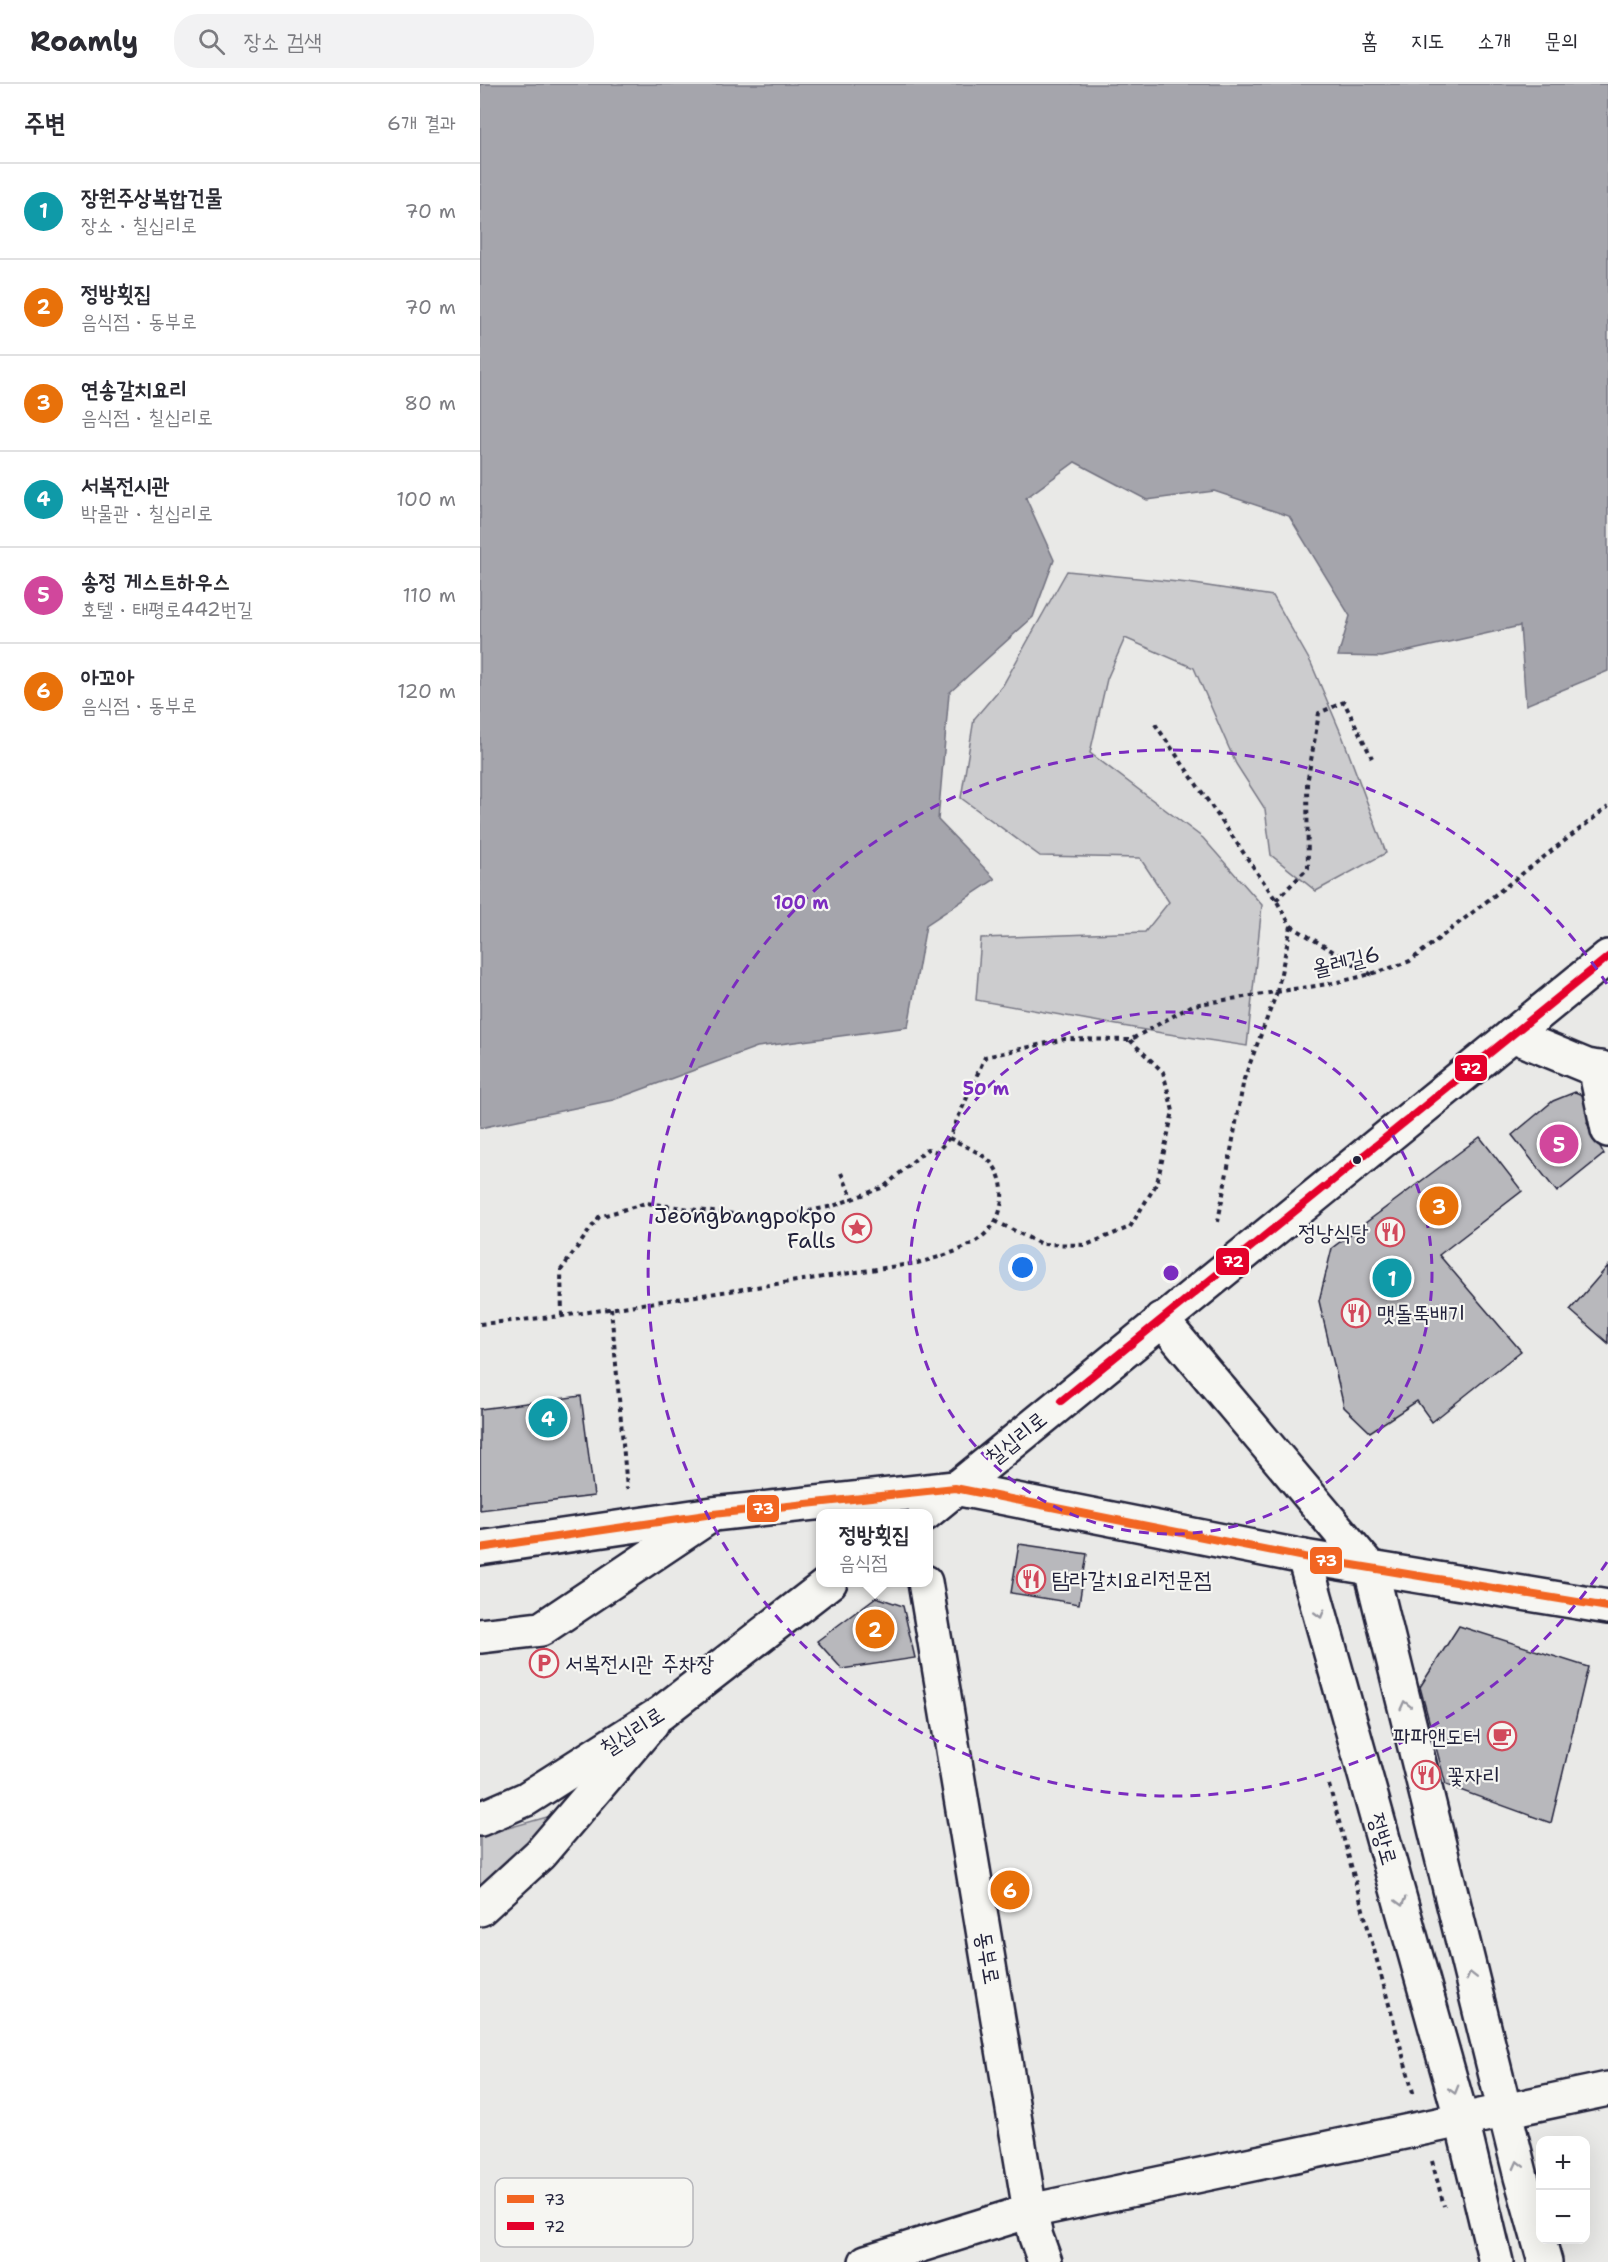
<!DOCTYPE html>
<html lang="ko">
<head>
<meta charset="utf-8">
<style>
	body { margin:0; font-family:"Shantell Sans","Poor Story",sans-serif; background:#f2f2f3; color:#2b2b33 }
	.controls { position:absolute; right:18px; bottom:18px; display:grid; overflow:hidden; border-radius:12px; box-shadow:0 6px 24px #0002 }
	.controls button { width:54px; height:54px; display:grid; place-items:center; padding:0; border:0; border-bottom:2px solid #e1e1e2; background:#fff; color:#2b2b33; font:30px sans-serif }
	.you { position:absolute; left:543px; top:1184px; width:21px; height:21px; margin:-15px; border:4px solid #fff; border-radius:50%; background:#1a73e8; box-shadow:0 0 0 9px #1a73e833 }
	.badge { display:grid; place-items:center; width:39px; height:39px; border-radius:50%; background:#d93025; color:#fff; font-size:20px; font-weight:700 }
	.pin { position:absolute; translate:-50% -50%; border:3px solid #fff; box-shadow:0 2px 6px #0006 }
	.popup { position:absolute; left:336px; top:1425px; width:117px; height:78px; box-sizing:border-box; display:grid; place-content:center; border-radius:12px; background:#fff; filter:drop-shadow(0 2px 4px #0005); font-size:20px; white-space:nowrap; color:#7c7c81 }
	.popup b { font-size:22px; color:#2b2b33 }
	.popup::after { content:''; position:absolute; left:50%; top:100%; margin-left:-12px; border:12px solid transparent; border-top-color:#fff }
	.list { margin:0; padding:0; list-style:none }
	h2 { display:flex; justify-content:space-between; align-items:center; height:78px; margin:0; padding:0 24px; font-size:26px }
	h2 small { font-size:20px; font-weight:400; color:#7c7c81 }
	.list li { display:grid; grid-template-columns:39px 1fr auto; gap:18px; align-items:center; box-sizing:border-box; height:96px; padding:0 24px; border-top:2px solid #e1e1e2 }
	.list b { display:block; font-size:22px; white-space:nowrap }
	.list p { margin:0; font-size:20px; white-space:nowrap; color:#7c7c81 }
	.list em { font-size:20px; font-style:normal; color:#7c7c81 }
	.icon { flex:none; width:33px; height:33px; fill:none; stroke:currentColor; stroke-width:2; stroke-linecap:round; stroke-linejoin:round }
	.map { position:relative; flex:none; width:1128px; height:2178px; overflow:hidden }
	header { display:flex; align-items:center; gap:36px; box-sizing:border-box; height:84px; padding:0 30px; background:#fff; border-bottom:2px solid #e1e1e2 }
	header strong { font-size:28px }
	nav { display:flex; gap:33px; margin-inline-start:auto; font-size:21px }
	.search { width:420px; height:54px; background:#f2f2f3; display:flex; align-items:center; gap:15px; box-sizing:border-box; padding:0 21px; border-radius:24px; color:#7c7c81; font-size:22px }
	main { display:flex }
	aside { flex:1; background:#fff }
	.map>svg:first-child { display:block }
</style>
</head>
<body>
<header>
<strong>Roamly</strong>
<div class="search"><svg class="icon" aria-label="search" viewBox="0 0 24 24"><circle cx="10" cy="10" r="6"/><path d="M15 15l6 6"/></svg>장소 검색</div>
<nav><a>홈</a><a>지도</a><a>소개</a><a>문의</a></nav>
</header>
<main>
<aside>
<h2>주변<small>6개 결과</small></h2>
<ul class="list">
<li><span class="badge" style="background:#0f9aa8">1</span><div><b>장원주상복합건물</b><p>장소 · 칠십리로</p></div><em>70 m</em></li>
<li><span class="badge" style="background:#e8710a">2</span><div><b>정방횟집</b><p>음식점 · 동부로</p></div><em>70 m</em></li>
<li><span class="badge" style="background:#e8710a">3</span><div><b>연송갈치요리</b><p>음식점 · 칠십리로</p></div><em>80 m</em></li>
<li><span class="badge" style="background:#0f9aa8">4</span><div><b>서복전시관</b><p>박물관 · 칠십리로</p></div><em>100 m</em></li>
<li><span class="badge" style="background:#d1479c">5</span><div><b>송정 게스트하우스</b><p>호텔 · 태평로442번길</p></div><em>110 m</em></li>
<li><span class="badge" style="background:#e8710a">6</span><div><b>아꼬아</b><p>음식점 · 동부로</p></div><em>120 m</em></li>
</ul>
</aside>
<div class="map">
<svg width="1128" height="2178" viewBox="0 0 1128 2178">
	<rect width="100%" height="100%" fill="#e9e9e7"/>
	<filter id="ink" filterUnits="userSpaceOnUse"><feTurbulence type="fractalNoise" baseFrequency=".0167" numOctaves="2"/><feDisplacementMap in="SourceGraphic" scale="12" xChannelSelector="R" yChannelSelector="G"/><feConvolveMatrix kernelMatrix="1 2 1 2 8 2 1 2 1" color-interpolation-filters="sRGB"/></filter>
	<g filter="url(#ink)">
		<g fill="#ccccce" stroke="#777784" stroke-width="1.5">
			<path d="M587,487L708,499L793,512L831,579L863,654L906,769L836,807L791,771L785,725L756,680L714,584L645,554L627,595L610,669L723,754L782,821L767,962L682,949L496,916L501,854L665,848L689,818L660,774L560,772L481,714L494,635L523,601Z"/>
			<path d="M99,1724L0,1802V1752Z"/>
		</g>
		<path fill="#a5a5ac" stroke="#71717f" stroke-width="1.5" d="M0,0H1128V587L1046,621L1040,542L902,573L858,572L870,532L809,432L734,407L667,416L595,378L546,414L574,476L553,533L469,609L458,736L515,795L446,841L428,943L277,963L133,1016L0,1044Z"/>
		<g fill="#b8b8bc" stroke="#22223b" stroke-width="1.5">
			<path d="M1095,1008L1114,1016L1107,1039L1124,1070L1077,1108L1032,1051L1073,1017Z"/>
			<path d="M1000,1053L1042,1107L959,1171L1041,1267L952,1338L937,1317L890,1348L864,1323L839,1217L852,1164Z"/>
			<path d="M1128,1182V1259L1090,1226Z"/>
			<path d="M101,1312L114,1412L0,1426V1325Z"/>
			<path d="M539,1460L607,1470L599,1520L531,1509Z"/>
			<path d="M396,1513L423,1522L435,1574L362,1585L337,1557Z"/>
			<path d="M979,1542L1108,1583L1071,1739L966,1701L940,1603Z"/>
		</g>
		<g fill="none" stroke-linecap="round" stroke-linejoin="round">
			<g stroke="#22223b" stroke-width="38">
				<g id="minor">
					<path d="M1032,951L1107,982L1128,986"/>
					<path d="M1121,984L1118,998L1128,1046"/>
					<path d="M681,1235L891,1485L1041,2093L1065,2178"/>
					<path d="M0,1464L233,1430L475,1404L824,1473L1128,1523"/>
					<path d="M824,1473L982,2037L1016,2178"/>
					<path d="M445,1498L550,2127L556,2153L565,2178"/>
					<path d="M0,1552L61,1545L227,1434"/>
					<path d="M0,1825L60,1770L172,1639"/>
					<path d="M386,2178L550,2127L1128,2005"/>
				</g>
			</g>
			<g stroke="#22223b" stroke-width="38">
				<g id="major">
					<path d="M445,1430L1128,873"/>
					<path d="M0,1735L46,1715L181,1629L350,1498"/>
				</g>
			</g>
			<g stroke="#22223b" stroke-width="4" stroke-dasharray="4.5 4.5" stroke-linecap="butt">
				<path d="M675,640L796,816L811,842L797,908"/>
				<path d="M796,816L828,784L827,700L839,629L864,618L892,674"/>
				<path d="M811,842L892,891"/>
				<path d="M813,905C856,900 889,892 930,877L1128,723"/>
				<path d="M361,1089L373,1115"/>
				<path d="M515,1137L561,1160L606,1161L650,1143L677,1099L693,1027L683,988L650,956"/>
				<path d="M738,1138L764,995L797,908"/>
				<path d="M131,1224L147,1405"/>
				<path d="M82,1232L81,1186L119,1133L166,1119L240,1129L300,1133L353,1122L404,1103L447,1065L457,1068L469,1054L505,973L585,955L650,956L713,921L815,905"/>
				<path d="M0,1240L82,1232L437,1179C476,1169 525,1156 522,1106C521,1093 516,1082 506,1074C495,1066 481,1060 469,1054"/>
				<path d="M849,1701L934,2012"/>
				<path d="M952,2077L964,2122"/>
			</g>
			<use href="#minor" stroke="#f6f6f2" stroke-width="33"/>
			<use href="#major" stroke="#f6f6f2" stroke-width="33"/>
			<g stroke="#f6f6f2" stroke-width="12">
				<path id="bus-1" d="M0,1464L233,1430L475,1404L824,1473L1128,1523"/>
			</g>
			<g stroke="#f6f6f2" stroke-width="12">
				<path id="bus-2" d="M581,1317L1128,873"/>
			</g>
			<use href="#bus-1" stroke="#f26522" stroke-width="8"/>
			<use href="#bus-2" stroke="#e4002b" stroke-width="8"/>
		</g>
		<defs><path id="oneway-chevron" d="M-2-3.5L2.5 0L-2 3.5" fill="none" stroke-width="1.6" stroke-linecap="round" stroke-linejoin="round" transform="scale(1.5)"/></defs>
		<g stroke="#9797a0">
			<use href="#oneway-chevron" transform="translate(840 1530) rotate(74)"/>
			<use href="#oneway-chevron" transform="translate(925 1621) rotate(-104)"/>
			<use href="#oneway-chevron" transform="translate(921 1818) rotate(74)"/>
			<use href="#oneway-chevron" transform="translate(991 1892) rotate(-104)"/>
			<use href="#oneway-chevron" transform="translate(974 2006) rotate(74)"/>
			<use href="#oneway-chevron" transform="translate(1038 2081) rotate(-104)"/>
		</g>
	</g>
	<g fill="none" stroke="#7b2cbf" stroke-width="3" stroke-dasharray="10 8">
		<circle cx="691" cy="1189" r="261"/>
		<path d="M1127 1478A523 523 0 1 1 1127 900"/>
	</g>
	<defs>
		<g id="sight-ring" transform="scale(1.5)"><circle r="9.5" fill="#f6f6f2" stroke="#d1495b" stroke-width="1.5"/><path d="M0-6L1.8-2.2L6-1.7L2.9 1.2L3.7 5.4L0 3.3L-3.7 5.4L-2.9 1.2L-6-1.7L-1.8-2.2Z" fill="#d1495b"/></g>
		<g id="restaurant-ring" transform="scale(1.5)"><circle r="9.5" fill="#f6f6f2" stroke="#d1495b" stroke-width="1.5"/><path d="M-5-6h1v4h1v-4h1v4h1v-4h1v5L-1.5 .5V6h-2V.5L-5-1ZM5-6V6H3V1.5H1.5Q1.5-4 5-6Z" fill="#d1495b"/></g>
		<g id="parking-ring" transform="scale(1.5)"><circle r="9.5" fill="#f6f6f2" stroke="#d1495b" stroke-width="1.5"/><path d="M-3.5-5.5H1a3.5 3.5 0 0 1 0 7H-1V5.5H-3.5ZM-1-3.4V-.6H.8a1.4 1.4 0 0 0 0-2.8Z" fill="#d1495b"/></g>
		<g id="cafe-ring" transform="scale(1.5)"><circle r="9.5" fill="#f6f6f2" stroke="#d1495b" stroke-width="1.5"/><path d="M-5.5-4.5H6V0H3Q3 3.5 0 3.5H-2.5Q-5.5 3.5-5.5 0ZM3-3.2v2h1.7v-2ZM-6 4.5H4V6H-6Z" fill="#d1495b"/></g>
	</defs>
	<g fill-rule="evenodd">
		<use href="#sight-ring" x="377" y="1144"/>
		<use href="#restaurant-ring" x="910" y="1148"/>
		<use href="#restaurant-ring" x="876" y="1229"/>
		<use href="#restaurant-ring" x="551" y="1495"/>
		<use href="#parking-ring" x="64" y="1579"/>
		<use href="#cafe-ring" x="1022" y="1652"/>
		<use href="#restaurant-ring" x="946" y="1691"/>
	</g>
	<circle fill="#22223b" stroke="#f6f6f2" stroke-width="2" cx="877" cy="1076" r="5"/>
	<g text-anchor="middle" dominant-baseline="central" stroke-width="4.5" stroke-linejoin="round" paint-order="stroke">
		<g font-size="22" fill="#22223b" stroke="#f6f6f2">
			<text transform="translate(866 877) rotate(-13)">올레길6</text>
			<text transform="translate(536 1354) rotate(-39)">칠십리로</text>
			<text transform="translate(152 1647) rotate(-33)">칠십리로</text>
			<text transform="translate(903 1755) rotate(74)">정방로</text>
			<text transform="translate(508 1874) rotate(80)">동부로</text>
		</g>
		<g font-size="22" fill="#22223b" stroke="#f6f6f2" text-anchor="start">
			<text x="356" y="1131" text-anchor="end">Jeongbangpokpo<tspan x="356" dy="25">Falls</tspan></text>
			<text x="889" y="1148" text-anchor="end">정낭식당</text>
			<text x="897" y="1229">맷돌뚝배기</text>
			<text x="572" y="1495">탐라갈치요리전문점</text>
			<text x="85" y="1579">서복전시관 주차장</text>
			<text x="1001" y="1652" text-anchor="end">파파앤도터</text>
			<text x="967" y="1691">꽃자리</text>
		</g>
	</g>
	<rect x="15" y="2094" width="198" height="69" rx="9" fill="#f6f6f2" stroke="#b6b6bb" stroke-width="1.5"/>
	<rect x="27" y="2111" width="27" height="8" fill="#f26522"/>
	<rect x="27" y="2138" width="27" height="8" fill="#e4002b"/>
	<g font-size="16" fill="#22223b">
		<text x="64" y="2121">73</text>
		<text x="64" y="2148">72</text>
	</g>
	<circle cx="691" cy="1189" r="9" fill="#7b2cbf" stroke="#f6f6f2" stroke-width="3"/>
	<g font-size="18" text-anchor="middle" font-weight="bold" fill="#7b2cbf" stroke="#f6f6f2" stroke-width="4.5" stroke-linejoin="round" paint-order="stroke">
		<text x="321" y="825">100 m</text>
		<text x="506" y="1011">50 m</text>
	</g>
	<g stroke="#f6f6f2" stroke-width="2">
		<rect x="974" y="970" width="34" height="28" rx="6" fill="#e4002b"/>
		<rect x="735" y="1163" width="35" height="29" rx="6" fill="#e4002b"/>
		<rect x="266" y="1410" width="34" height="29" rx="6" fill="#f26522"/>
		<rect x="829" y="1462" width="34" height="29" rx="6" fill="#f26522"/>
	</g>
	<g font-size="16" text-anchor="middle" font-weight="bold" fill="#fff">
		<text x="991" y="990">72</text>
		<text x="753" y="1183">72</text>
		<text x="283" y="1430">73</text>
		<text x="846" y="1482">73</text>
	</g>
</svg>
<div class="controls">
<button>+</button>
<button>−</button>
</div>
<div class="you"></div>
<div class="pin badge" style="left:912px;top:1194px;background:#0f9aa8">1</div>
<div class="pin badge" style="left:395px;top:1545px;background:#e8710a">2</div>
<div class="popup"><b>정방횟집</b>음식점</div>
<div class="pin badge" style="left:959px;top:1122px;background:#e8710a">3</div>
<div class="pin badge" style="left:68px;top:1334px;background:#0f9aa8">4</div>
<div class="pin badge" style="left:1079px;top:1060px;background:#d1479c">5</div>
<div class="pin badge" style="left:530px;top:1806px;background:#e8710a">6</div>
</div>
</main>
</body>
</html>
